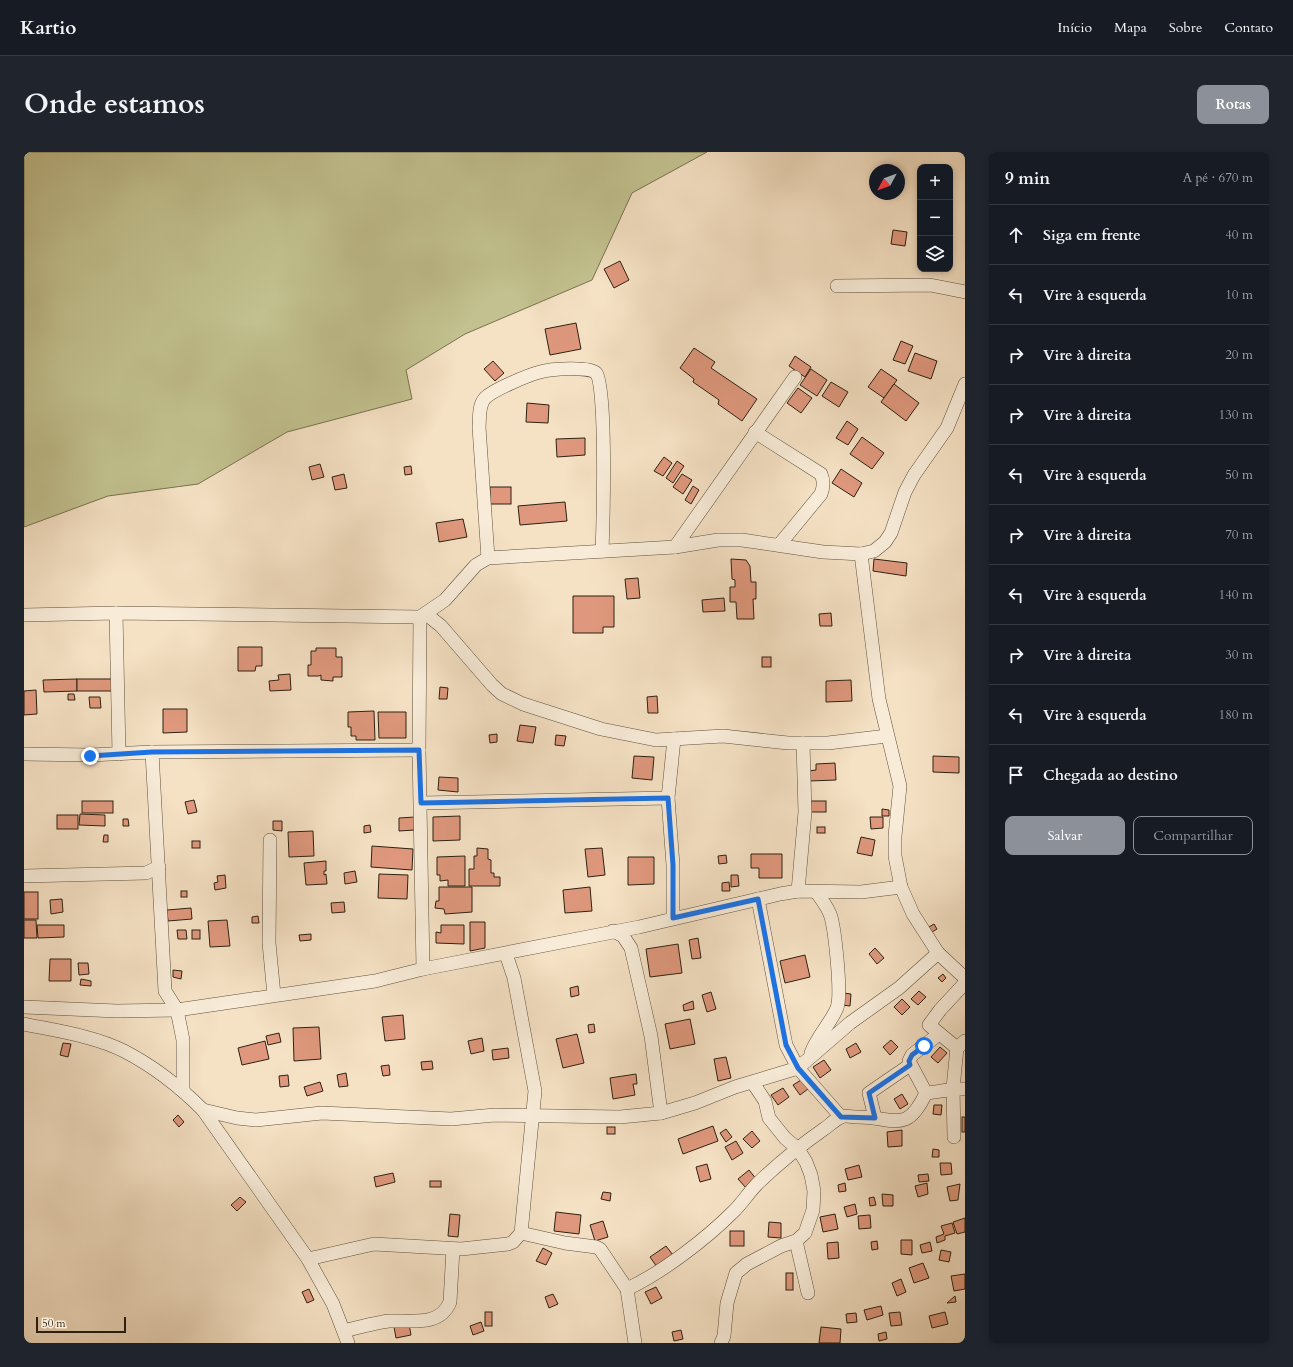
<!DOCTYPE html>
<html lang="pt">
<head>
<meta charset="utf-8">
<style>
	body { margin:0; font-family:Cardo,serif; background:#20242c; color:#f1f3f6 }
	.controls { position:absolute; right:12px; top:12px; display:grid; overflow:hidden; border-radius:8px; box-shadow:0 2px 6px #0003 }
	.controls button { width:36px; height:36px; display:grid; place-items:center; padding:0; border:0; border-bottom:1px solid #363941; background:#171b24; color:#f1f3f6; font:20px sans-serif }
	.compass { position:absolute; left:845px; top:12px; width:36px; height:36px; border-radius:50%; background:#171b24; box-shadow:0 2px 6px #0003; rotate:229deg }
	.scale { position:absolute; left:12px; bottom:10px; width:90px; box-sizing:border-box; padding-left:4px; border:2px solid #2d2111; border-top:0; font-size:11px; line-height:14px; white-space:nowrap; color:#2d2111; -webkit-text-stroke:3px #f8ecd9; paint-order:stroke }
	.stop { position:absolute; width:12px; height:12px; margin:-9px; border:3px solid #1a73e8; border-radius:50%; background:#fff }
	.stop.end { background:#1a73e8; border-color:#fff; box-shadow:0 1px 4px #0008 }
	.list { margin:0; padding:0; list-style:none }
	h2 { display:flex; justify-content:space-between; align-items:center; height:52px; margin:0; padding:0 16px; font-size:17px }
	h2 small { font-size:13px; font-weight:400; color:#9ea1a6 }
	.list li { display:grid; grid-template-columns:26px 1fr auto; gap:12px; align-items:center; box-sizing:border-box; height:60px; padding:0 16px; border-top:1px solid #363941 }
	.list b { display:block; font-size:15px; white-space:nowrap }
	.list em { font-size:13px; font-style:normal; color:#9ea1a6 }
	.actions { display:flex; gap:8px; padding:12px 16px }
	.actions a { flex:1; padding:9px 0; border:1px solid #8c9099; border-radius:8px; text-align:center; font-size:14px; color:#8c9099 }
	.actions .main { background:#8c9099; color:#fff }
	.icon { flex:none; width:22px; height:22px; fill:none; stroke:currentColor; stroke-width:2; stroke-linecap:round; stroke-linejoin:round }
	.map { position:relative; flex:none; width:941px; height:1191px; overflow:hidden; border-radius:8px }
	header { display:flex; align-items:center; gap:24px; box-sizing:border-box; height:56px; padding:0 20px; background:#171b24; border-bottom:1px solid #363941 }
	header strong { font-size:19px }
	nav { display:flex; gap:22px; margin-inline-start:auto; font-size:14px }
	.intro { display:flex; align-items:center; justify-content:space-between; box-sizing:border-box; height:96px; padding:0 24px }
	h1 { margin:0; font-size:28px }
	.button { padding:10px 18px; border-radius:8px; background:#8c9099; color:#fff; font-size:14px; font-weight:700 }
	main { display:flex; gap:24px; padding:0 24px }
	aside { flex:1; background:#171b24; border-radius:8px; box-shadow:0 2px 6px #0003 }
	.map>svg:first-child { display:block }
</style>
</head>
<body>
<header>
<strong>Kartio</strong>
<nav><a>Início</a><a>Mapa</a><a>Sobre</a><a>Contato</a></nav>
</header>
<div class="intro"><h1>Onde estamos</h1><a class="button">Rotas</a></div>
<main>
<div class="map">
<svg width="941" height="1191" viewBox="0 0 941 1191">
	<rect width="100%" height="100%" fill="#f5e1c4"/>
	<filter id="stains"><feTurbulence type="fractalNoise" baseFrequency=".005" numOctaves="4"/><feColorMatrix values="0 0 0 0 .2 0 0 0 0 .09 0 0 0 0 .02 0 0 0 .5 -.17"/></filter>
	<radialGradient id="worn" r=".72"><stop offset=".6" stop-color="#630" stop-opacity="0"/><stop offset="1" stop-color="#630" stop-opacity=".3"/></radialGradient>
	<path fill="#c2c18f" stroke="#787150" d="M0,0H683L608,41L568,128L441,182L382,218L388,247L263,280L174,332L84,344L0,375Z"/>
	<g fill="#df987d" stroke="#2d2111">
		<path d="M869,78L883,80L881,94L867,92Z"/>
		<path d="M596,109L605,128L590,136L580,117Z"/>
		<path d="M552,171L557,197L526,203L521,177Z"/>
		<path d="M877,189L889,194L881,212L869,208Z"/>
		<path d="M670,196L691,210L687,216L733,247L718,269L694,252L695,248L669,230L670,227L656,216Z"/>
		<path d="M891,201L913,209L907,227L884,219Z"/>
		<path d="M771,204L787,215L781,225L765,214Z"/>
		<path d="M469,209L480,221L471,229L460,217Z"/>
		<path d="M787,217L803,228L793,244L776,233Z"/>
		<path d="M857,217L873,228L860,246L844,235Z"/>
		<path d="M807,230L824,240L815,255L798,244Z"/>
		<path d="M870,232L895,251L882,269L857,250Z"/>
		<path d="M774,236L788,246L777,261L763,251Z"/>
		<path d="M503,251L525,253L524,271L502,270Z"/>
		<path d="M823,269L834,277L824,293L812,286Z"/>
		<path d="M838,285L860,301L848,317L826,302Z"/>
		<path d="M561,286V303L533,305L532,287Z"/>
		<path d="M640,305L648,311L639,324L630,319Z"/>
		<path d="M653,309L660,314L649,331L642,326Z"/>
		<path d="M296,312L300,325L288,328L285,315Z"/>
		<path d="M387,314L388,322L381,323L380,315Z"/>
		<path d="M817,317L838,331L830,345L808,331Z"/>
		<path d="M320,322L323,336L311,338L308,325Z"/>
		<path d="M658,322L668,328L659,342L649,335Z"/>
		<path d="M669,334L675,338L667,352L661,348Z"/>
		<rect x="466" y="335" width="21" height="17"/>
		<path d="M541,350L543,369L496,373L494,354Z"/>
		<path d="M439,367L443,385L415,390L412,371Z"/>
		<path d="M707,407L722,408L726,414L727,430H732V447H729L730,467H713L712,450H706V435H711V428L708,427Z"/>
		<path d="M850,407L883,411L882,424L849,419Z"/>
		<path d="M614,426L616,446L603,447L601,427Z"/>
		<path d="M549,444H590V475H579V481H549Z"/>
		<path d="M700,446L701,459L679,460L678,448Z"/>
		<path d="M807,461L808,474H796L795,462Z"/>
		<path d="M214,495H238V514H232L231,519H214Z"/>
		<path d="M292,496H312V505H318V525H309V529L297,528V523L295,524H284V513H287V499H292Z"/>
		<rect x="738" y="505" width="9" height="10"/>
		<path d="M266,522L267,538L246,539L245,529L255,528L254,523Z"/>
		<path d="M53,527V539L20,540L19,528Z"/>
		<rect x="53" y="527" width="36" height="12"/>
		<path d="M827,528L828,549L802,550V529Z"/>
		<path d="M416,535L424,536L423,547H415Z"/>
		<path d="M12,538L13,562L0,563V539Z"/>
		<path d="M44,542H50L51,548H44Z"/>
		<path d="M633,544L634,561H624L623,545Z"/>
		<path d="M65,545H76L77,556H66Z"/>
		<path d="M139,557H163V580L139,581Z"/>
		<path d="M350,559L351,588H332V584H327V575H324V560Z"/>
		<path d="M354,560H382V586H355Z"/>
		<path d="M496,573L512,575L509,591L493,589Z"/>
		<path d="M473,582V590L466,591L465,583Z"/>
		<path d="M532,583L542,584L540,594L531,593Z"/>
		<path d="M610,604L630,605L628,628L608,626Z"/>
		<path d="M909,604L935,605V621L909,620Z"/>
		<path d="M811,611L812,628L785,629L784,619L792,618V612Z"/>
		<path d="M415,625L434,626V640L414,638Z"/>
		<path d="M170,648L173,660L164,662L161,650Z"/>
		<rect x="58" y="649" width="31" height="12"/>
		<rect x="787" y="649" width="15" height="11"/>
		<path d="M858,657L865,658V664H858Z"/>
		<path d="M56,662L81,663V674L55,673Z"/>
		<rect x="33" y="663" width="21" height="14"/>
		<path d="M436,664V688L409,689V665Z"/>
		<path d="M391,665V678L375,679V666Z"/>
		<path d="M846,665H859V676L847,677Z"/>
		<path d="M99,667H104L105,674H99Z"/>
		<path d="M249,669H258V679L249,678Z"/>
		<path d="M346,673L347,680L340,681V674Z"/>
		<rect x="793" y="675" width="8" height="6"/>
		<path d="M289,679L290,704L265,705L264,680Z"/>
		<path d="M80,683H84V690H79Z"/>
		<path d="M837,685L851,688L848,704L833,701Z"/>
		<rect x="168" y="689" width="8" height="7"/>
		<path d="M348,694L389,697L388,718L347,715Z"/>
		<path d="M453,696L464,697V707L467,708V721H470V725H476V734H445V717H450V704H453Z"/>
		<path d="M578,696L581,723L564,725L561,697Z"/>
		<path d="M727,702H758V726H735V716H727Z"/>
		<path d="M702,703L703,711L695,712L694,704Z"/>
		<path d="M441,704V734H424V728L416,729V723H413V705Z"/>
		<path d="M604,705H630V732L604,733Z"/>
		<path d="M302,709V719H300V723L302,722L303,732L282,733L280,711Z"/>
		<path d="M331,719L333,730L321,732L320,721Z"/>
		<path d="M355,722L384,723L383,747L354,746Z"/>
		<path d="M201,723L202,736L191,738L190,731L194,730L193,724Z"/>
		<path d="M707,723H714L715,734L707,735Z"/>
		<path d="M705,730L706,739H698V731Z"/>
		<path d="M415,735H448V760L421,762L420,757L411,756L412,749H415Z"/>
		<path d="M566,735L568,759L541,761L539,738Z"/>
		<rect x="157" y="739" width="6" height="6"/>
		<rect x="0" y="740" width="14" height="27"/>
		<path d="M38,747L39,760L27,762L26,748Z"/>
		<path d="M320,750L321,760L308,761L307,751Z"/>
		<path d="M167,756L168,767L144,769L143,758Z"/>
		<path d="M234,764L235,771H228V765Z"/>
		<path d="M0,768H12L13,786H0Z"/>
		<path d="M203,768L206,794L186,795L184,769Z"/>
		<path d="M446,770H461V796L446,799Z"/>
		<path d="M910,772L913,777L908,780L905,775Z"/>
		<path d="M13,773H40V785L14,786Z"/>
		<path d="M417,773H440V792L412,791V780L417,781Z"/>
		<path d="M153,778H162L163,787H154Z"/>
		<rect x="168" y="778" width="8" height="9"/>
		<path d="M287,782V788L276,789L275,783Z"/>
		<path d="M674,786L677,806L668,807L665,788Z"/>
		<path d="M654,792L658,821L626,825L622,797Z"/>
		<path d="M851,796L860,806L853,812L845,802Z"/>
		<path d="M781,803L786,825L761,831L756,809Z"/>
		<path d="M26,807H47V829H25Z"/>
		<path d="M54,811H64L65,822L55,823Z"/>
		<path d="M149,818L158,819L157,827L149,825Z"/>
		<path d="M919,822L922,826L918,830L914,826Z"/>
		<path d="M57,827L67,829V834L56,833Z"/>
		<path d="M554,834L555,843L547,845L546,836Z"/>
		<path d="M895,839L902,845L894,853L887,847Z"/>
		<path d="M687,840L692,857L683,860L678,843Z"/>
		<path d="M819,841L827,842L826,854L818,853Z"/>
		<path d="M878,847L886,855L878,863L870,855Z"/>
		<path d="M669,849L670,857L660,859L659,853Z"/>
		<path d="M379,863L381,887L361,889L358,865Z"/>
		<path d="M666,867L671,892L646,897L641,872Z"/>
		<path d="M570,872L571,880L565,881L564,873Z"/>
		<path d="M295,875L297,907L270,909L269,876Z"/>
		<path d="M255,881L257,890L244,893L242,884Z"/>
		<path d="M553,882L560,911L539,916L532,887Z"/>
		<path d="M458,886L460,899L447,902L444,889Z"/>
		<path d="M867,888L874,895L866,903L859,895Z"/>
		<path d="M241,889L245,907L218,913L214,896Z"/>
		<path d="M39,891L47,892L44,905L36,903Z"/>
		<path d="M832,891L837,900L826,906L822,897Z"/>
		<path d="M916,895L923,901L914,911L907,905Z"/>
		<path d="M484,896L485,906L469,908L468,898Z"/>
		<path d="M702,905L707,926L694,929L690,907Z"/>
		<path d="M800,908L807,918L796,926L789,915Z"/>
		<path d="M408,909L409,917L398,918L397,910Z"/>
		<path d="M365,913L366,923L359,924L357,914Z"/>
		<path d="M322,921L324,934L315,935L313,923Z"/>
		<path d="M612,922L613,932H609L611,943L589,947L586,926Z"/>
		<path d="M264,923L265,934L256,935L255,924Z"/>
		<path d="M777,928L784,937L776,943L769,933Z"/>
		<path d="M296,930L299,939L283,944L280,935Z"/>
		<path d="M759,936L765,945L754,953L747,943Z"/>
		<path d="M878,942L884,952L876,957L870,947Z"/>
		<path d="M910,953H918L917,963L909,962Z"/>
		<path d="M154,963L160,970L155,975L149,968Z"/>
		<rect x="938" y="965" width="3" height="15"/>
		<path d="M689,974L694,989L659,1002L654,987Z"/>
		<rect x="583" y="975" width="8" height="7"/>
		<path d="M702,977L708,985L702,990L696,981Z"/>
		<path d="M878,978V994L864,995L863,980Z"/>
		<path d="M728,979L736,989L728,996L719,987Z"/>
		<path d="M712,989L719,1001L708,1008L701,995Z"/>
		<path d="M909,997L915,998V1005H908Z"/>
		<path d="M916,1011H927L928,1022L917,1023Z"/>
		<path d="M683,1012L687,1027L676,1030L672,1015Z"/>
		<path d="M835,1013L838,1025L824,1028L821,1017Z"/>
		<path d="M725,1018L733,1028L723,1037L714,1027Z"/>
		<path d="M369,1021L371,1030L352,1035L350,1025Z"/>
		<path d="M904,1022L905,1029L895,1030L894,1023Z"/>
		<rect x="406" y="1029" width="11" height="6"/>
		<path d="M821,1031L822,1039L815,1040L814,1033Z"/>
		<path d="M903,1031L904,1042L894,1045L891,1034Z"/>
		<path d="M936,1032L934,1048L926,1049L923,1035Z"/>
		<path d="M579,1040L587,1041L586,1049L577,1047Z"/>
		<path d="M858,1042L869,1043V1054H859Z"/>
		<path d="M216,1045L222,1050L213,1059L207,1053Z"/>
		<path d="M850,1045L852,1053L846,1054L845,1046Z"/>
		<path d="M831,1052L833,1062L823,1065L820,1055Z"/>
		<path d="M532,1060L557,1063L555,1082L530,1079Z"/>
		<path d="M426,1062L436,1063L434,1085L424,1084Z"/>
		<path d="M811,1062L814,1077L799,1080L796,1065Z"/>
		<path d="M846,1063L847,1076L835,1077L834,1064Z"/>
		<path d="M941,1066V1080L933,1082L929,1070Z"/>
		<path d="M579,1069L584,1085L571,1089L566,1073Z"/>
		<path d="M745,1070L757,1071V1086L744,1085Z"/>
		<path d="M928,1071L931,1081L921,1084V1088L913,1091L912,1085L920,1082L917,1074Z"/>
		<rect x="706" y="1079" width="14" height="15"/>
		<path d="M877,1088H888V1103L877,1102Z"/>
		<path d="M853,1089L854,1097L848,1098L847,1090Z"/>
		<path d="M814,1090L815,1106L804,1107L803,1091Z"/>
		<path d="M906,1090L908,1099L898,1101L896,1093Z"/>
		<path d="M642,1094L649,1103L633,1115L626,1105Z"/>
		<path d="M519,1096L528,1101L522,1113L512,1109Z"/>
		<path d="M917,1098L927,1100L925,1110L915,1108Z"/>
		<path d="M899,1111L905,1126L890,1131L885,1116Z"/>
		<rect x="762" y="1121" width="7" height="17"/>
		<path d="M941,1122V1137L930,1139L927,1124Z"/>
		<path d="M877,1127L882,1140L873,1144L868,1131Z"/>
		<path d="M632,1135L638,1146L627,1152L621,1140Z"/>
		<path d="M285,1137L290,1148L283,1151L278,1140Z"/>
		<path d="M529,1142L534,1152L525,1156L521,1145Z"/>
		<path d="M931,1144L932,1150L923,1151Z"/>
		<path d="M857,1154L859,1163L843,1168L840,1158Z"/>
		<rect x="461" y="1160" width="7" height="14"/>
		<path d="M876,1160L878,1173L867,1174L865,1161Z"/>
		<path d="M921,1160L924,1172L908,1176L905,1164Z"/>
		<path d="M832,1161L833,1170L823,1171L822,1162Z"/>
		<path d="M457,1170L460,1179L449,1183L446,1174Z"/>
		<path d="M385,1172L387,1183L372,1186L370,1175Z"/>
		<path d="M797,1175L817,1177L816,1191H795Z"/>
		<path d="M657,1178L659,1187L650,1189L648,1180Z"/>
		<path d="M862,1180L863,1187L855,1189L854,1182Z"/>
	</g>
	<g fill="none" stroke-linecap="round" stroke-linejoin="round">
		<g stroke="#5f513e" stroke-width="14">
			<g id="minor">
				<path d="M813,134L906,133L941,140"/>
				<path d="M731,280L797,322C800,329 800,334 797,342L755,393"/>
				<path d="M651,395L771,225"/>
				<path d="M837,402L855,547L876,634L871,684V704L877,735L889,762L914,801L941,826"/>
				<path d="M464,406L455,275C456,266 454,254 461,246C469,238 504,223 516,220C526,217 565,214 572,221C583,233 579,375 578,399"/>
				<path d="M92,461L95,602"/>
				<path d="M402,462L417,474L468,533L478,542L499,552L577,577L632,588L699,584L764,591H804L863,584"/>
				<path d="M0,463L92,461L396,465L421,448L452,413L464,406L651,395L694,388H718L799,400L837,402L850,399L861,390L867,381L881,340L890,323L923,276L941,232"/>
				<path d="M396,465L395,598L399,817"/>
				<path d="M128,600L141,839L153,858L159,888V938"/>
				<path d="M0,602L66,603L128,600L395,598"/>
				<path d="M397,651L644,646"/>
				<path d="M246,688L245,791L250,843"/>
				<path d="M0,724L122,721L135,715"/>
				<path d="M774,739L781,660L779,591"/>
				<path d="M734,747L762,893L774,916L817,965"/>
				<path d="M649,766V713L644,646L650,587"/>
				<path d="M589,779L599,784L607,796L627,884L637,961"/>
				<path d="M0,855L93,859L153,858L351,829L399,817L615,775L756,742L774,739L837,740L877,735"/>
				<path d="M0,872C33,879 70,884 100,899C129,914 156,935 179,958L284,1107L309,1152L324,1191"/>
				<path d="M933,896L905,873L916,858L941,831"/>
				<path d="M787,901C793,885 806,872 813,856C818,842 811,780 807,765C805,757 798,748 793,741"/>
				<path d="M902,941L885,909L888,903L915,882"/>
				<path d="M179,958L213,966L232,968L298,961L427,967L471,963L596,965L637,961L671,951L711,935L774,916L826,871L875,836L914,801"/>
				<path d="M851,966L845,941L886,913"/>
				<path d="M930,985L929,936L933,896L941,889"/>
				<path d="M497,1081L541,1091L572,1095L576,1097L603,1137L611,1191"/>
				<path d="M772,1089L784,1141"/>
				<path d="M284,1107L350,1092L437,1097L484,1092L489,1090L497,1081L511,939L490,826L482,802"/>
				<path d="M603,1137C639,1120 682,1087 710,1059C719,1050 725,1040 734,1031C754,1012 777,993 800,977C805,974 811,967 817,965C821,963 828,965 832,965C869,964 882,984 902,941C915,940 927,936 941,937"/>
				<path d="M320,1179C335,1175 350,1171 365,1169C387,1168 416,1175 426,1150L429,1097"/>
				<path d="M697,1191L700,1184L703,1151L712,1121L723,1112L757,1094L772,1089L781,1081L789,1058L790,1039L787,1023L782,1010L774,997L761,986L745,966L741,949L729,931"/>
			</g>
		</g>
		<use href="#minor" stroke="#f8ecd9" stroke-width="13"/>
	</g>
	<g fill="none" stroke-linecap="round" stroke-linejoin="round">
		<path stroke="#1a73e8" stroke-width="5" d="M66,604L128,600L395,598L397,651L644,646L649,713V766L734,747L762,893L774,916L817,965L851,966L845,941L886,913L885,909L888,903L900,894"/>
	</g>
	<rect width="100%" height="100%" filter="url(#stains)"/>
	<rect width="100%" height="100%" fill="url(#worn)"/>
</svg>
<div class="controls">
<button>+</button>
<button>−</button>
<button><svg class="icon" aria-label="layers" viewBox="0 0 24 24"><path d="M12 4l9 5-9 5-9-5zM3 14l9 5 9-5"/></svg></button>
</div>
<svg class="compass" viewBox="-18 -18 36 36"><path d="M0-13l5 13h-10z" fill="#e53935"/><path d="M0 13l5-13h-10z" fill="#9ea1a6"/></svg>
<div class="scale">50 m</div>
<div class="stop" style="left:900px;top:894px"></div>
<div class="stop end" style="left:66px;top:604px"></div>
</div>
<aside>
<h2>9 min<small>A pé · 670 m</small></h2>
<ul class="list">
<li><svg class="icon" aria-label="ahead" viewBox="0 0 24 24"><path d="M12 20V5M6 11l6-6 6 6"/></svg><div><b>Siga em frente</b></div><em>40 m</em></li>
<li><svg class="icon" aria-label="left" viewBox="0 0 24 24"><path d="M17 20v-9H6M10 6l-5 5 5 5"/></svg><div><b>Vire à esquerda</b></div><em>10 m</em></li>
<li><svg class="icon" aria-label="right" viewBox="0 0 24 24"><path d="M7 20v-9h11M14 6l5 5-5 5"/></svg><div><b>Vire à direita</b></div><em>20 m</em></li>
<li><svg class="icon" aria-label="right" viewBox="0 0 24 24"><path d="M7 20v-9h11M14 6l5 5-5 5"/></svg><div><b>Vire à direita</b></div><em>130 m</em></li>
<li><svg class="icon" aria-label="left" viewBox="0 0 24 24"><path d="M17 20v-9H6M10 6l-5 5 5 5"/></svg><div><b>Vire à esquerda</b></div><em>50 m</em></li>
<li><svg class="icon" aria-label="right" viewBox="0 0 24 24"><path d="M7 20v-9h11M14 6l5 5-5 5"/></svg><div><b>Vire à direita</b></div><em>70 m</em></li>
<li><svg class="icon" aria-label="left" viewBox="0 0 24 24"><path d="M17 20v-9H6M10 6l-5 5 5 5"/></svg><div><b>Vire à esquerda</b></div><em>140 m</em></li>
<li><svg class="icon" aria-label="right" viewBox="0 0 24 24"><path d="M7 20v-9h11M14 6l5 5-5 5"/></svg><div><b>Vire à direita</b></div><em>30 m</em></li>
<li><svg class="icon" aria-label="left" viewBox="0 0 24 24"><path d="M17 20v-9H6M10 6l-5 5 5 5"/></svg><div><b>Vire à esquerda</b></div><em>180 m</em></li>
<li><svg class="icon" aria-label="arrive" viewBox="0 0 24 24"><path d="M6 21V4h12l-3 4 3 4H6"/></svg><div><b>Chegada ao destino</b></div></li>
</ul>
<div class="actions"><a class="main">Salvar</a><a>Compartilhar</a></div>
</aside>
</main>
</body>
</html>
